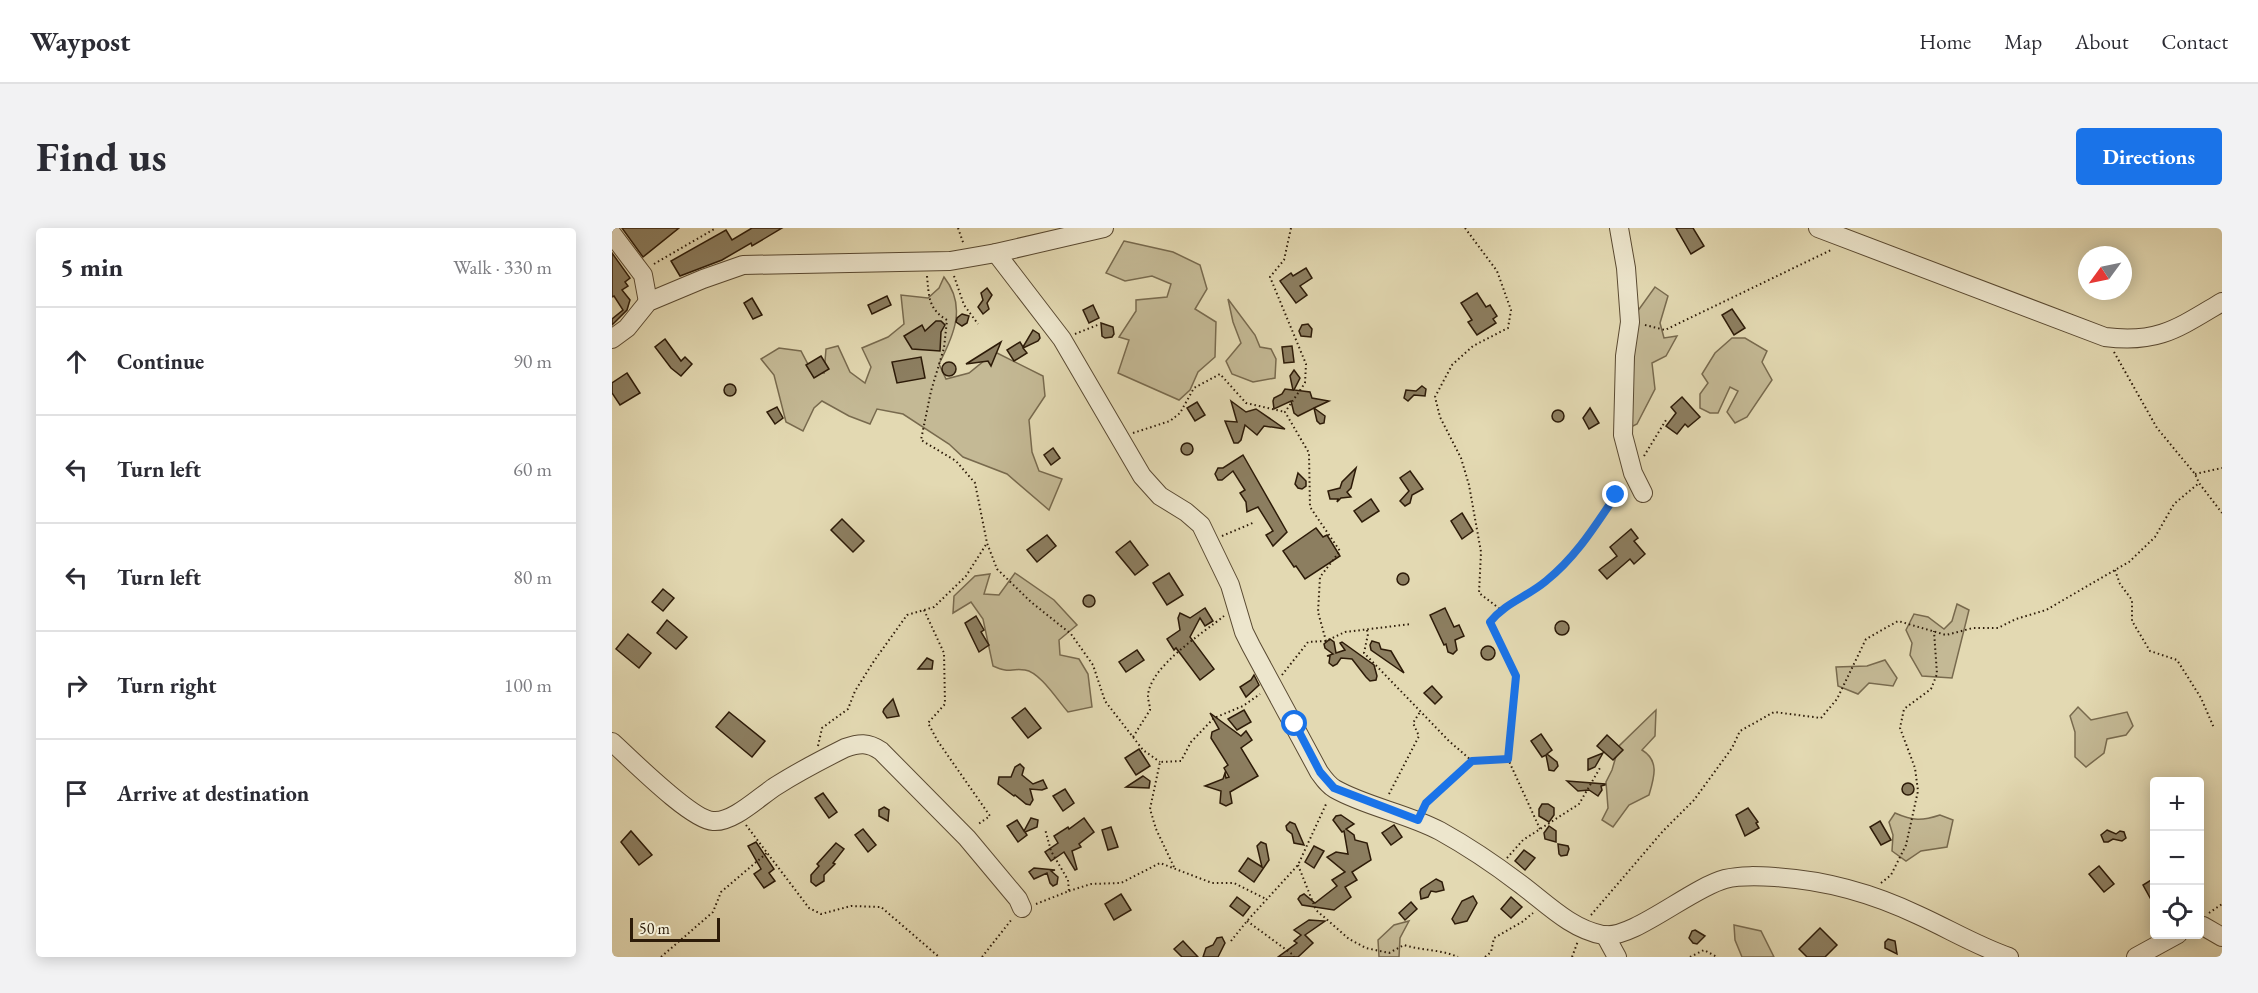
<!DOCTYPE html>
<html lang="en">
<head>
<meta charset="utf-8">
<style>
	body { margin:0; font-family:"EB Garamond",serif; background:#f2f2f3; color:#2b2b33 }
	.controls { position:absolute; right:18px; bottom:18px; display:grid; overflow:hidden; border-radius:6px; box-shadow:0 3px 15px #0003 }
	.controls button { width:54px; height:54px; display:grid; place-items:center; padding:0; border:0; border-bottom:2px solid #e1e1e2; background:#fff; color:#2b2b33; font:30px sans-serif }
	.compass { position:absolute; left:1466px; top:18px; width:54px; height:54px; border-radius:50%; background:#fff; box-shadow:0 3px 15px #0003; rotate:237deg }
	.scale { position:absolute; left:18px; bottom:15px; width:90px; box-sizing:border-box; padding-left:6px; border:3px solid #2d1b08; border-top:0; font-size:16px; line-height:21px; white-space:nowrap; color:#2d1b08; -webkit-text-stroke:4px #ede6cd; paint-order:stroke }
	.stop { position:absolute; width:18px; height:18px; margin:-14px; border:4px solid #1a73e8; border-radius:50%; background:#fff }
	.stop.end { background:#1a73e8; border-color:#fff; box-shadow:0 2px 6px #0008 }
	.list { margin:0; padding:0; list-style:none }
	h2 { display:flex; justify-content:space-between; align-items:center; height:78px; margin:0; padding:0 24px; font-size:26px }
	h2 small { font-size:20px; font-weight:400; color:#7c7c81 }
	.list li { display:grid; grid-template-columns:39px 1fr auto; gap:18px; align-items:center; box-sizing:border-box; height:108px; padding:0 24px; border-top:2px solid #e1e1e2 }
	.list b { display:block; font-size:22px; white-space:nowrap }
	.list em { font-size:20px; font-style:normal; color:#7c7c81 }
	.icon { flex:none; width:33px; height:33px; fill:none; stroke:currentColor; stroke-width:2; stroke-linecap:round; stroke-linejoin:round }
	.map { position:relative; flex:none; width:1610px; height:729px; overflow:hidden; border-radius:6px }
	header { display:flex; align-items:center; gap:36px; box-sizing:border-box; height:84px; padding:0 30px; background:#fff; border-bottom:2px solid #e1e1e2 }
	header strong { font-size:28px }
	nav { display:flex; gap:33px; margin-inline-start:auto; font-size:21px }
	.intro { display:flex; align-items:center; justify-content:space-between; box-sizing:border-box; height:144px; padding:0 36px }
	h1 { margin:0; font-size:42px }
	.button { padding:15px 27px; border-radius:6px; background:#1a73e8; color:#fff; font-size:21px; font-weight:700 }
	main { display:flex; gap:36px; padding:0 36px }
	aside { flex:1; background:#fff; border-radius:6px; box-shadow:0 3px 15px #0003 }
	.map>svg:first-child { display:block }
</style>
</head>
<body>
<header>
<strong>Waypost</strong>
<nav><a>Home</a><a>Map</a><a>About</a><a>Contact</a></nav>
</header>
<div class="intro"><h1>Find us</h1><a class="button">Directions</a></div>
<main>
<aside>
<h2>5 min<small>Walk · 330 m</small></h2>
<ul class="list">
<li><svg class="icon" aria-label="ahead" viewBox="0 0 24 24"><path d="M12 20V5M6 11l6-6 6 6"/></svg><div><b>Continue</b></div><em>90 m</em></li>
<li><svg class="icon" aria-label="left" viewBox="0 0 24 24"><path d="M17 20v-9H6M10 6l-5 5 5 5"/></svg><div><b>Turn left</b></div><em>60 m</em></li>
<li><svg class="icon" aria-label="left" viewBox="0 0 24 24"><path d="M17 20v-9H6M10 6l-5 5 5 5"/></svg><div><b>Turn left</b></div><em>80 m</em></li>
<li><svg class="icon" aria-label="right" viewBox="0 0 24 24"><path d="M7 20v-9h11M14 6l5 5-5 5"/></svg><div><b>Turn right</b></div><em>100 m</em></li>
<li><svg class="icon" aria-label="arrive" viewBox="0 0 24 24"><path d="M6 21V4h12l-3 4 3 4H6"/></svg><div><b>Arrive at destination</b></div></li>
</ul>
</aside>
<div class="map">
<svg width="1610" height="729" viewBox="0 0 1610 729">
	<rect width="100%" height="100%" fill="#e3d9b2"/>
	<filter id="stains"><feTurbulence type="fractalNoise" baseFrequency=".00333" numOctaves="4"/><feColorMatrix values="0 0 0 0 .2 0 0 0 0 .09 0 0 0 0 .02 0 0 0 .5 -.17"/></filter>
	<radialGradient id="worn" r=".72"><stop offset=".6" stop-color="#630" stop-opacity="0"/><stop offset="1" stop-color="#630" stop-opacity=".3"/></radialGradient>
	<g fill="#c4b995" stroke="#786a4e" stroke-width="1.5">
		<path d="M512,13L561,24L588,37L595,61L583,81L604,94L603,129L586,144L578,162L567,172L506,145L517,112L507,109L524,83V72L555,69L559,56L540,48L513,53L494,45Z"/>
		<path d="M332,49C355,78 342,107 327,136L334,151L357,145L383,124L431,148L433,168L417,192L420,224L427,243L450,251L437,282L395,246L351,229L337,216L291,186L265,181L258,196L237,188L210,173L202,180L191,203L174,194L162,147L149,131L167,120L189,123L199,142L212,145L214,121L226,118L238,144L253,155L259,139L250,120L276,109L292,96L289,67L316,70L327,60Z"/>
		<path d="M1043,59L1056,68L1048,95L1052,110L1065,108L1054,128L1040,135L1043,161L1025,196L1017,200L1025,84Z"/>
		<path d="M616,71L643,107L648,119L659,121L664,131L663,150L641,154L620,146L614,133L629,115L621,94Z"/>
		<path d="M1120,110H1133L1155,123L1150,134L1160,152L1135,189L1123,195L1115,184L1126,163L1118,159L1106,185H1098L1088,180V166L1096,155L1090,146L1103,125Z"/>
		<path d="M403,345L442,372L465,397L447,412L448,427L467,431L476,446L480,479L456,484C446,473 428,444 413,442C397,440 399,446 381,438L371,391L359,374L341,385L342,368L363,348L378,346L372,366L387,367Z"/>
		<path d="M1345,376L1357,382L1340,450L1310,448L1298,427L1300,415L1294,402L1302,386L1316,389L1332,401L1340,393Z"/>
		<path d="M1273,432L1285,450L1281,458L1257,455L1246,466L1226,458L1224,439L1255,438Z"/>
		<path d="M1466,479L1479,492L1515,484L1521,498L1514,507L1495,511L1492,525L1474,539L1463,529V504L1458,488Z"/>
		<path d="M1044,482L1043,508L1030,522C1048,533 1042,550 1037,567L1017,577L1001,599L990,592L996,580L994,554L1000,542L1007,518Z"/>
		<path d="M1283,585C1301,593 1310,593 1328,587L1341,592L1335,619L1309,623L1294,633L1280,623L1281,607L1277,594Z"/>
		<path d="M797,693L788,710L787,729H767L766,712L782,697Z"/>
		<path d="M1122,697L1149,703L1162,729H1130L1123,712Z"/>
	</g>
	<g fill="#8c7e60" stroke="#2d1b08" stroke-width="1.5">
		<path d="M10,0H67L31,29Z"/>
		<path d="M140,0H170L140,18L139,15L110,32L68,48L59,33L114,2L120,12Z"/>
		<path d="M1064,0H1081L1092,18L1079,26Z"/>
		<path d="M0,25L18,50L13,54L16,58L10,62L18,72L15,82L0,97V91L11,82L2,68L0,69Z"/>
		<path d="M694,40L700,50L688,58L695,67L684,75L668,53L679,45L681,48Z"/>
		<path d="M375,60L380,67L375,75L377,81L371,86L366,79L371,72L369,65Z"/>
		<path d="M865,65L874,79L878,77L885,88L881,91L884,95L865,107L856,94L860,92L849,75Z"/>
		<path d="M275,68L279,77L260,86L256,77Z"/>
		<path d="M140,70L150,87L141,91L132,75Z"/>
		<path d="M481,77L487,90L477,95L471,82Z"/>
		<path d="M1120,81L1133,100L1122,107L1110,87Z"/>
		<path d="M350,86L357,88L355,95L350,98L344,94L345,90Z"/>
		<path d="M324,93H329L333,97L329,104L328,123L300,121L292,108L310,97L313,103Z"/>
		<path d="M489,95L501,99L502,106L500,109L493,110L490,108Z"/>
		<path d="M696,96L700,101L699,109L689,108L687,103L690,97Z"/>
		<path d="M421,102L427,106L428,110L426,113L411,120L415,125L402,133L395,122L408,114L411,119Z"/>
		<path d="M53,111L69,133L73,129L80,136L69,148L59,140L43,119Z"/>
		<path d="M389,114L379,138L376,133L354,136Z"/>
		<path d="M680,118L682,134L672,135L670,119Z"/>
		<path d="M209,128L217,141L202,150L194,137Z"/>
		<path d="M309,129L313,150L285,155L280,134Z"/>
		<circle cx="337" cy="141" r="7"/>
		<path d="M682,142L688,150L682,162L698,164L700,170L717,173L702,180L713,188L712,195L708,196L705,193L702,180L686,188L682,185L679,173L662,181L661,173L662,170L670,166L673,161L681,162L678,148Z"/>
		<path d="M15,145L28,165L8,177L0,165V155Z"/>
		<circle cx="118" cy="162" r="6"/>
		<path d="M810,158L814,161L813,168L802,167L796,173L792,170L794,162L804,163Z"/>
		<path d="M1070,169L1088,189L1076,199L1073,196L1065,206L1054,198L1064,185L1059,179Z"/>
		<path d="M619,173L634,184L644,181L673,201L652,198L645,207L633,197L629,212L626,215H622L613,193L625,194Z"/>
		<path d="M585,174L593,187L583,193L575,180Z"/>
		<path d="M165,179L171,190L163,196L155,184Z"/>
		<path d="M978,180L987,195L977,201L971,190Z"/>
		<circle cx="946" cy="188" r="6"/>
		<circle cx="575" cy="221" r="6"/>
		<path d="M441,220L448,230L439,237L432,227Z"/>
		<path d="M631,227L675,304L661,318L654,307L661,303L646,279L635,284L634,274L628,265L633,262L621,243L610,252H606L603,246L606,240H611Z"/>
		<path d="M744,240L739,260L735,264L739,269L729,270L725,274L726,271H718L716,263L728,260L730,254Z"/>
		<path d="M798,243L811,261L800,267L798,275L793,278L788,273L797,263L788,250Z"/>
		<path d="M686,245L694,253V258L690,261L686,260L683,256Z"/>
		<path d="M759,271L767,283L750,294L742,283Z"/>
		<path d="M850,285L861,303L850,311L839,293Z"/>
		<path d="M230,291L252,313L241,324L219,302Z"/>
		<path d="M704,300L711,309L715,307L728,328L693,351L684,338L682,339L671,323Z"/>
		<path d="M1019,301L1026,310L1022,313L1033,326L1022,336L1018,331L995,351L987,342L1005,328L998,319Z"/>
		<path d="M435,307L444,318L425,334L415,322Z"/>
		<path d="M518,313L536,337L523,347L504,324Z"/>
		<circle cx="791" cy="351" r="6"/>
		<path d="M557,345L571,367L555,377L541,355Z"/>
		<path d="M51,361L62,370L51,383L40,374Z"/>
		<circle cx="477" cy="373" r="6"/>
		<path d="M593,380L601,393L593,398L588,390L578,409L602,441L588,452L564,420L562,422L555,411L568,402L566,390L568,385L578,390Z"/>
		<path d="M833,380L842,399L847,397L852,408L843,412L845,422L841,426L836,424L834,416L832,417L818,387Z"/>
		<path d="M364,388L372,402L369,404L377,417L367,424L353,395Z"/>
		<path d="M55,392L75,409L64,421L45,405Z"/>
		<circle cx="950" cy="400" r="7"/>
		<path d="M16,406L39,425L27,440L4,421Z"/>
		<path d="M718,411L722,414L724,425L733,422L728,415L730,414L762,437L765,448L764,452L758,453L754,449L740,431L729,430L725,436L721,438L717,435L718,428H715L721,426L713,420L712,416Z"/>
		<path d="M760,413L767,415L769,421L779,423L792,445L759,422L758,417Z"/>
		<circle cx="876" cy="425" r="7"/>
		<path d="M525,422L532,432L514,444L507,434Z"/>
		<path d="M315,430L321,433L320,441H306Z"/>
		<path d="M642,447L647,457L634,469L628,459L639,452Z"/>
		<path d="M820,458L830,469L823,476L812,465Z"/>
		<path d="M281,471L287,488L275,490L271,484L272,481Z"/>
		<path d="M413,480L429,500L416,510L400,490Z"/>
		<path d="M632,482L639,494L625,502L616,491Z"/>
		<path d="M117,484L153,513L140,529L104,499Z"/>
		<path d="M598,485L629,508L634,503L640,512L629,520L646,548L618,564L620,575L614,578L608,575L609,563L593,558L611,551L613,545L614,550L617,549L612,540L616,537L599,510L600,504L607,501Z"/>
		<path d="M929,506L940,522L935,526L945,534L946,538L942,543L937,542L934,527L930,529L919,513Z"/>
		<path d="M995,507L1011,522L1001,532L985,518Z"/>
		<path d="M527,521L538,538L524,547L513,530Z"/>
		<path d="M991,525L983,539L976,542V531Z"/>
		<path d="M408,536L412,540L410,547L421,556L431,552L435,560L430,562L418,561L421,572L418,577L414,576L403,567L402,568L386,556L387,549H399L403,539Z"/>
		<path d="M531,548L538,553L537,560L514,559Z"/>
		<path d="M955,553L993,556V557L989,558L990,562L986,568L977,562L966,563Z"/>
		<circle cx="1296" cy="561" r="6"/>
		<path d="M453,561L462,575L451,583L441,568Z"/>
		<path d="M211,565L225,584L217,590L203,570Z"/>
		<path d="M930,576H936L942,580V587L937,594L927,588V581Z"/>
		<path d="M272,579L277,582L276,593L267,588V582Z"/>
		<path d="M1136,580L1146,594L1144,595L1147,600L1133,608L1124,587Z"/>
		<path d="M729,587L742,596L734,601L742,607L743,612L755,615L759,632L740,644L745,652L733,659L739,669L722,682L690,677L686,671L688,668L692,666L703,675L725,658L720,652L733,644L715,629L724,624L736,626L732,603L730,604L721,592L724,588Z"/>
		<path d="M419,590L426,592L425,599L413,604L415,607L406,614L395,598L405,592L412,603Z"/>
		<path d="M472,590L482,604L467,616L469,619L460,623L465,641L463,642L452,624L439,633L433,624L446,615L442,608L456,599L457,601Z"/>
		<path d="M1268,593L1279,612L1269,617L1258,599Z"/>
		<path d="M678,594L683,596L692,617L682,615L680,606L675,602L674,598Z"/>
		<path d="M782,597L790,609L779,617L770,605Z"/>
		<path d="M937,598L944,603V614L933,611L932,605Z"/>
		<path d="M499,599L506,619L496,622L490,602Z"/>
		<path d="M251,601L264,617L256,624L243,607Z"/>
		<path d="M1495,602L1504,606L1508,603L1512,604L1514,610L1510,613L1501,611L1496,614H1492L1489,607Z"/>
		<path d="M19,603L40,627L27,637L9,614Z"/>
		<path d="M144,614L162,641L157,645L163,653L152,660L142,646L149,641L136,618Z"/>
		<path d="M649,614L654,616L657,632L642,654L627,643L636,630L650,639L645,618Z"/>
		<path d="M224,615L232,621L221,635L223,636L212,647V653L204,658L199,654V647L207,638L205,636Z"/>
		<path d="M946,616L956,618L957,621L955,627L949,628L947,626Z"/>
		<path d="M702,618L712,623L702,640L693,634Z"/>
		<path d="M912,622L923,630L913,642L903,633Z"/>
		<path d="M1487,638L1502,656L1492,664L1477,646Z"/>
		<path d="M422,640L443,642L439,643L446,649L445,656L441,658L438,655L435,645L422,651L417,644Z"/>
		<path d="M824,651L830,654L832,662L824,664L819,663L816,669L809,671L808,664L809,661Z"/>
		<path d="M1539,652L1542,659V677L1531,657Z"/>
		<path d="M509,666L519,682L502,692L493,676Z"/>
		<path d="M861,668L865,675L855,693L843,696L840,691L850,673Z"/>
		<path d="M625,669L638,679L631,688L618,678Z"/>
		<path d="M899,669L910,679L899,690L889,681Z"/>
		<path d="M799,674L805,681L793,692L787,685Z"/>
		<path d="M697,692L713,693L693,707L701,715L686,729H666L685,715L682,713L689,707L682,702Z"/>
		<path d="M1208,700L1225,717L1213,729H1195L1187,721Z"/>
		<path d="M1083,702L1093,708L1085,716L1081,715L1077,710L1080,703Z"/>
		<path d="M610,709L613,715L606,729H591L594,720L601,717L605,710Z"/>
		<path d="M1276,711L1283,713L1285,726L1273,720V714Z"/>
		<path d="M571,713L586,729H570L562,721Z"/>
	</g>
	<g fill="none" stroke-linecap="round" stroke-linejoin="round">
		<g stroke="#5a4a32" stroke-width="20">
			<g id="minor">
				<path d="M1007,0L1014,40L1018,94L1013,128L1011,207L1021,245L1031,265"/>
				<path d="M1206,0L1493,109C1546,116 1566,100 1610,74"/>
				<path d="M0,6L31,47L36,74"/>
				<path d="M384,25L450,111L530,248L548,268L574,284L589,297L618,357L632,404L639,418L707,544C712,551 716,557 723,561C755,579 794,585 828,603C855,618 882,636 907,655C933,674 958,701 991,707C1020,712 1079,660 1113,651C1129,647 1147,648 1163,649C1212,652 1262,666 1306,687C1337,701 1365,718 1397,729"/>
				<path d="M0,111L15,100L36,74L91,51L131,37L338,33L384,25L492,0"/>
				<path d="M0,514C19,531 79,592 101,593C121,595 148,568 164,558C186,544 209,532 233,520C247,515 256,514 269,523L355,610L406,671L410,680"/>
				<path d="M1588,699L1591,698L1610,709"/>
				<path d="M993,707L1005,729"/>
				<path d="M1524,729L1566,706"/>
			</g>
		</g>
		<g stroke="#2d1b08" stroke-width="2" stroke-dasharray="1.5 3" stroke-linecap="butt">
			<path d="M346,0L352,17"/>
			<path d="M679,0L672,32L658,49L694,136L693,155L673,184L697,225L698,279L728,323L708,349L706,384L714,413"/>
			<path d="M853,0L885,43L899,82L896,100L861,118L840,137L823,169L828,189L849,230L857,257L869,324L867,365L888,381"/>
			<path d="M42,36L104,0"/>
			<path d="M315,48C317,68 316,81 335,92L332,120L319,163L309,212L344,233L363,255L375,315L385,341L419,374L459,406L481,437L493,473L531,522L548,534"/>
			<path d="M342,48L352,77L366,96"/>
			<path d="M1033,97L1053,102L1219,22"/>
			<path d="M463,106L488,96"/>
			<path d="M1502,124L1545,200L1583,246L1587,255L1610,285"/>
			<path d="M521,205L558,193L568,185L582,160L608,146L634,175L673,184"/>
			<path d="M1032,228L1054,192"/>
			<path d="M1583,246L1610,240"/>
			<path d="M610,308L643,294"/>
			<path d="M1503,342L1508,356L1520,372V393L1538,423L1565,432L1589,470L1602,500"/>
			<path d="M312,382L332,425L333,476L316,495L325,512L378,588L365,597"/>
			<path d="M755,402L756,406L752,425L837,513L860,533L896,531L928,601"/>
			<path d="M670,447L696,414L714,413L733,404L799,396"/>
			<path d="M521,509L538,482C538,478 536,472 536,468C537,439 591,405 612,388"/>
			<path d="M206,518L210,500L236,481L243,463L262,433L295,387L322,379L354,348L375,315"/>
			<path d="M896,531L904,448L878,394C893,375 915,369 933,354C967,326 986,290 1012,257"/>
			<path d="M777,566L807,508L801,495L808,484"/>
			<path d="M811,581L814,575L860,533"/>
			<path d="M134,597L197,680L209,686L239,678L269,679L327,729"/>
			<path d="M895,630L911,612L967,576L988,540"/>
			<path d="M686,637L704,682L737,711L754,720L777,725L792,717C811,723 828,721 846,729"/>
			<path d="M562,639L544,601L538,581L548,534L569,533L579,514L602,490L631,478L648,466"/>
			<path d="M1269,655L1279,647L1294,617L1306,563L1303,540L1288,500L1292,481L1319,461L1325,446L1322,403"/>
			<path d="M457,663L479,656L509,655L548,635L600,655H622L654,671"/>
			<path d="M424,676L457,663L456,652L439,623L433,601"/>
			<path d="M1597,685L1610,676"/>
			<path d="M979,687L1051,603L1082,572L1120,520L1128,503L1162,484L1209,490L1225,471L1254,411L1286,393L1334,407L1361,400H1386L1404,391L1434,382L1517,334L1543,309L1562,276L1587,255"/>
			<path d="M635,693L680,726L682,729"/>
			<path d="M619,713L635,693L686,637L715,574"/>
			<path d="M49,729L101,684L109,664L156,624"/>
			<path d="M370,729L400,691"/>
			<path d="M873,729L879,724L882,710L910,694L921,685"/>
			<path d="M960,729L966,713"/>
			<path d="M1078,729L1092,722L1105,729"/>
		</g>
		<use href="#minor" stroke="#ede6cd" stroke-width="18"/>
	</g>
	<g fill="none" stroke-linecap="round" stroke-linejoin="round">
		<path stroke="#1a73e8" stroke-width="8" d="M683,496L708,544L722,560L806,592L814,575L860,533L896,531L904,448L878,394C893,375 915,369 934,353C964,329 983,298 1004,267"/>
	</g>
	<rect width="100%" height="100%" filter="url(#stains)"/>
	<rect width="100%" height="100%" fill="url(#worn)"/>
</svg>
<div class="controls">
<button>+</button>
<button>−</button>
<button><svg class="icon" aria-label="locate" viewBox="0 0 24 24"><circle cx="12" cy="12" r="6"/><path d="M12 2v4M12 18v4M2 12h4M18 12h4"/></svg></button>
</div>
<svg class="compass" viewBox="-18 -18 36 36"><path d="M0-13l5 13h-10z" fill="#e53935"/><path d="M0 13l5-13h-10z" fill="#7c7c81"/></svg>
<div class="scale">50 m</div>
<div class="stop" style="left:683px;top:496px"></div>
<div class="stop end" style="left:1004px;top:267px"></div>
</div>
</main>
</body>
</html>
